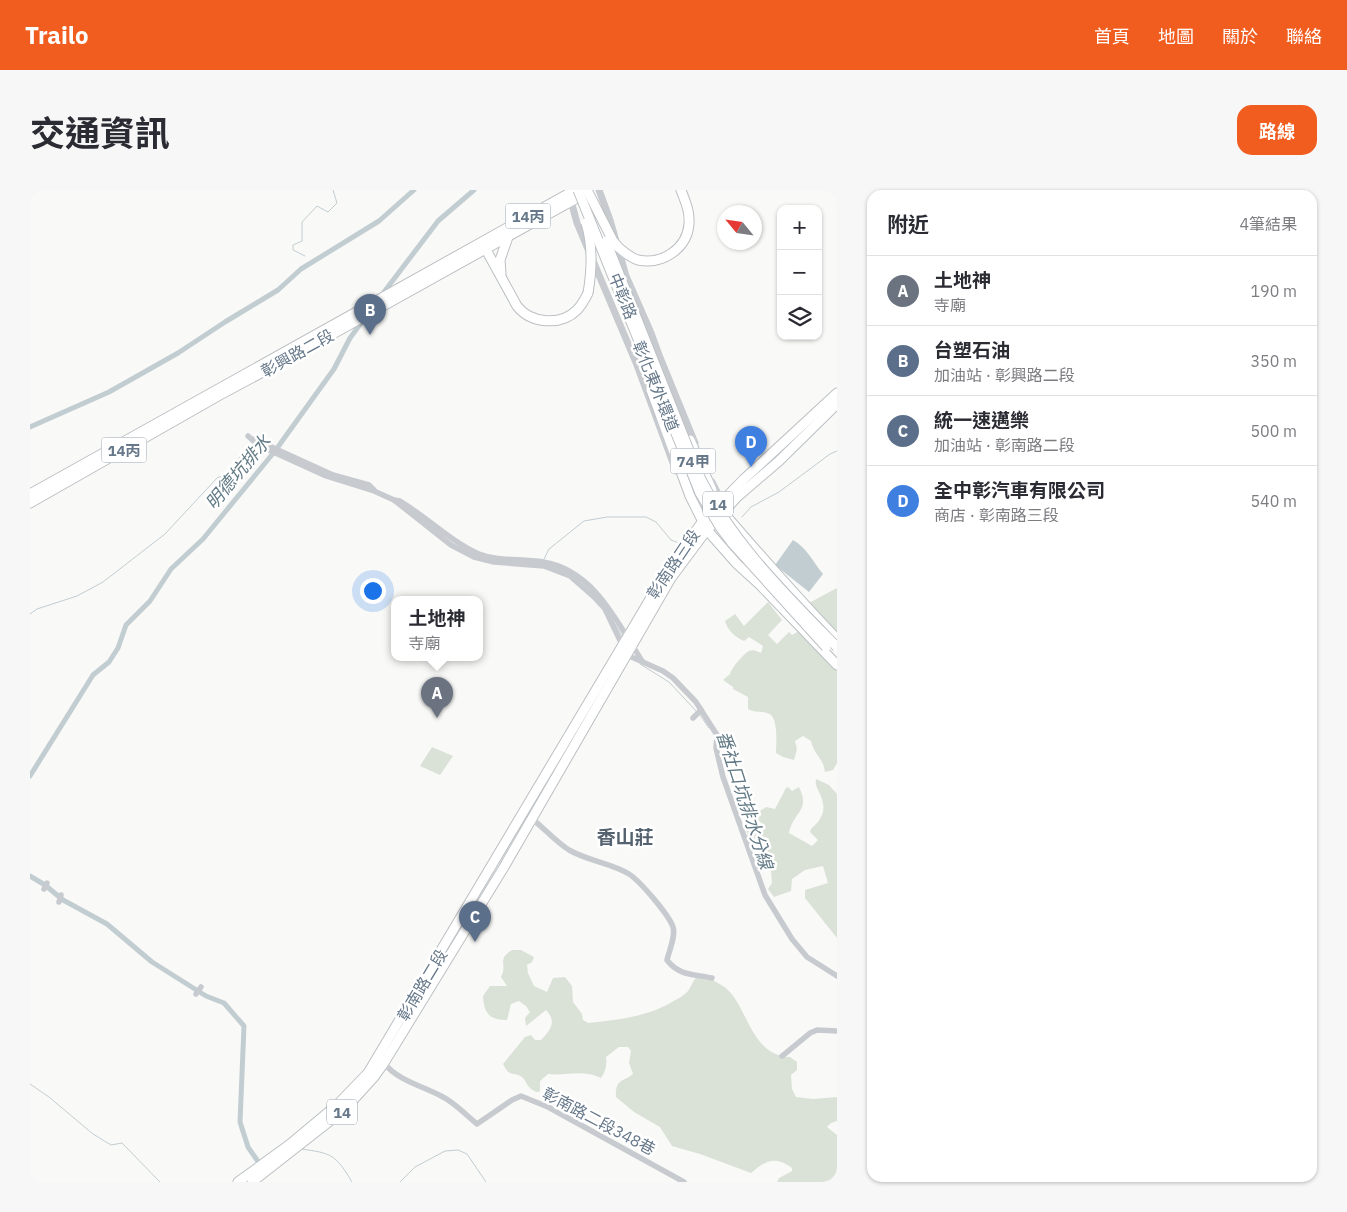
<!DOCTYPE html>
<html lang="zh-TW">
<head>
<meta charset="utf-8">
<style>
	body { margin:0; font-family:"IBM Plex Sans","Noto Sans TC",sans-serif; background:#f7f7f7; color:#2b2b33 }
	.controls { position:absolute; right:15px; top:15px; display:grid; overflow:hidden; border-radius:10px; box-shadow:0 1px 4px #0004 }
	.controls button { width:45px; height:45px; display:grid; place-items:center; padding:0; border:0; border-bottom:1px solid #e1e1e2; background:#fff; color:#2b2b33; font:25px sans-serif }
	.compass { position:absolute; left:687px; top:15px; width:45px; height:45px; border-radius:50%; background:#fff; box-shadow:0 1px 4px #0004; rotate:299deg }
	.you { position:absolute; left:342px; top:400px; width:18px; height:18px; margin:-12px; border:4px solid #fff; border-radius:50%; background:#1a73e8; box-shadow:0 0 0 8px #1a73e833 }
	.badge { display:grid; place-items:center; width:32px; height:32px; border-radius:50%; background:#f15c1f; color:#fff; font-size:16px; font-weight:700 }
	.pin { position:absolute; translate:-50% -41px; filter:drop-shadow(0 1px 2px #0008) }
	.pin::after { content:''; position:absolute; top:26px; width:18px; height:15px; background:inherit; clip-path:polygon(0 0,100% 0,50% 100%) }
	.popup { position:absolute; left:361px; top:406px; width:92px; height:65px; box-sizing:border-box; display:grid; place-content:center; border-radius:10px; background:#fff; filter:drop-shadow(0 1px 4px #0005); font-size:16px; white-space:nowrap; color:#7c7c81 }
	.popup b { font-size:19px; color:#2b2b33 }
	.popup::after { content:''; position:absolute; left:50%; top:100%; margin-left:-10px; border:10px solid transparent; border-top-color:#fff }
	.list { margin:0; padding:0; list-style:none }
	h2 { display:flex; justify-content:space-between; align-items:center; height:65px; margin:0; padding:0 20px; font-size:21px }
	h2 small { font-size:16px; font-weight:400; color:#7c7c81 }
	.list li { display:grid; grid-template-columns:32px 1fr auto; gap:15px; align-items:center; box-sizing:border-box; height:70px; padding:0 20px; border-top:1px solid #e1e1e2 }
	.list b { display:block; font-size:19px; white-space:nowrap }
	.list p { margin:0; font-size:16px; white-space:nowrap; color:#7c7c81 }
	.list em { font-size:16px; font-style:normal; color:#7c7c81 }
	.icon { flex:none; width:28px; height:28px; fill:none; stroke:currentColor; stroke-width:2; stroke-linecap:round; stroke-linejoin:round }
	.map { position:relative; flex:none; width:807px; height:992px; overflow:hidden; border-radius:15px }
	header { display:flex; align-items:center; gap:30px; box-sizing:border-box; height:70px; padding:0 25px; background:#f15c1f; color:#fff }
	header strong { font-size:24px }
	nav { display:flex; gap:28px; margin-inline-start:auto; font-size:18px }
	.intro { display:flex; align-items:center; justify-content:space-between; box-sizing:border-box; height:120px; padding:0 30px }
	h1 { margin:0; font-size:35px }
	.button { padding:12px 22px; border-radius:15px; background:#f15c1f; color:#fff; font-size:18px; font-weight:700 }
	main { display:flex; gap:30px; padding:0 30px }
	aside { flex:1; background:#fff; border-radius:15px; box-shadow:0 1px 4px #0004 }
	.map>svg:first-child { display:block }
</style>
</head>
<body>
<header>
<strong>Trailo</strong>
<nav><a>首頁</a><a>地圖</a><a>關於</a><a>聯絡</a></nav>
</header>
<div class="intro"><h1>交通資訊</h1><a class="button">路線</a></div>
<main>
<div class="map">
<svg width="807" height="992" viewBox="0 0 807 992">
	<rect width="100%" height="100%" fill="#f9f9f7"/>
	<g fill="#dae2d7">
		<path d="M807,398V448L779,413Z"/>
		<path d="M738,412L752,430L738,445L747,454L759,442L762,445L769,441L807,480V573L803,580L795,582C793,567 784,565 781,551L773,546L765,551L767,559L764,570L753,567L746,563C746,553 749,525 737,523C730,521 724,523 718,519V507L703,499V497L693,490L700,484C701,479 713,464 719,461C723,459 727,461 731,463L733,456L719,447L714,451C705,447 698,441 695,431L705,424L714,436Z"/>
		<path d="M402,557L423,566L410,585L390,576Z"/>
		<path d="M786,589L799,595L807,604V748L775,708V700L798,693L793,676L775,680L762,689L761,701L744,707L738,699L742,693L741,680L731,681L718,652L716,636L723,634L729,644L734,636L724,625L736,617L745,619L756,598L758,597L762,601L769,597C781,621 763,622 759,643L782,656L788,650L780,642L781,639C793,628 797,620 790,604C787,598 785,595 786,589Z"/>
		<path d="M482,760H491L504,767L502,772L497,775L498,783L504,796L517,802L523,788L535,787L542,796L543,812L552,824L553,830L558,833C586,830 617,827 642,812C647,809 655,805 658,801C663,795 663,785 673,786C677,786 682,789 686,792C693,795 699,800 704,807C719,829 727,867 760,867L767,872V880L761,885L762,899L766,907L783,909L807,907V931L801,933L797,937L807,945V992H747L749,988L762,981V978C745,965 735,971 721,983L670,964L642,956L630,937L604,922L586,907C585,889 593,892 603,884L599,873L601,861L598,857H589L576,867C577,875 576,881 571,888C552,879 538,886 518,884L510,891V900L509,902H506C504,901 501,899 499,897C496,894 496,890 492,887C482,881 480,888 473,874L495,847L501,845L505,850H511C521,839 527,832 516,820L496,836L495,828L500,822L496,816L489,811L481,814L477,830C459,830 454,823 453,806L460,796H477L471,787C478,774 466,770 482,760Z"/>
	</g>
	<path fill="#c2cdd2" d="M763,350C777,358 783,372 793,384L779,402L745,375Z"/>
	<g fill="none" stroke-linecap="round" stroke-linejoin="round">
		<g stroke="#c2cdd2" stroke-width="1">
			<path d="M275,66L263,60V55L272,51V32L287,16L298,22L307,13L303,0"/>
			<path d="M712,327L721,317L749,302L800,264L807,261"/>
			<path d="M513,371L519,359L554,331L577,327H616L626,332L641,350L649,353"/>
			<path d="M0,424L7,419L47,406L73,392L135,344L187,288C201,284 209,267 218,256L224,255"/>
			<path d="M585,434L592,446"/>
			<path d="M610,474L639,492L667,522"/>
			<path d="M670,525L679,538"/>
			<path d="M0,894L19,907L63,944L81,955L92,953L130,992"/>
			<path d="M271,959C302,963 306,965 322,992"/>
			<path d="M370,992L385,977L415,961L428,960L437,964L456,992"/>
		</g>
		<g stroke="#c2cdd2" stroke-width="5">
			<path d="M351,106L408,31L444,0"/>
			<path d="M0,237L79,202L148,163L195,132L248,100L271,79L349,31L384,0"/>
			<path d="M0,586L63,485L79,472L88,458L96,435L120,411L141,379L173,349L245,261L304,179L320,148L334,129"/>
			<path d="M0,686L15,695L33,710L77,734L122,772L176,806L194,813L214,836L210,932L218,957L227,970"/>
		</g>
		<g stroke="#bcc0c4" stroke-width="11">
			<g id="primary">
				<path d="M565,23L576,51"/>
				<path d="M454,56L487,116C501,134 531,136 547,120C552,115 555,109 558,103"/>
				<path d="M588,57C594,62 601,68 608,70C632,75 657,59 659,34C660,21 655,11 651,0"/>
				<path d="M471,84L470,70L478,47"/>
				<path d="M631,227L660,306L677,340L707,374L730,395L807,475"/>
				<path d="M660,250L682,300"/>
				<path d="M0,304L545,0"/>
				<path d="M0,313L188,206L283,155L556,3"/>
				<path d="M697,327C733,368 769,410 807,449"/>
				<path d="M208,992L259,955L307,915L338,883L613,421L634,385L673,331L714,289L807,203"/>
				<path d="M222,992L314,920L344,887L354,873L474,677L641,388L673,345L707,307L749,271L807,214"/>
			</g>
		</g>
		<g stroke="#c7cbcf" stroke-width="5.5">
			<path d="M218,246L228,255L296,286L344,301L364,310L370,311C398,328 420,351 449,364C469,372 493,368 513,372C564,380 587,432 612,471"/>
			<path d="M224,249L303,285L339,295L344,300"/>
			<path d="M364,310L421,355L444,367L464,372L514,376L540,386L564,407L575,419L597,465L633,481L643,488L666,512L687,545L686,558L693,587L735,705L762,749L777,767L807,786"/>
			<path d="M663,528L671,520"/>
			<path d="M501,628C514,638 526,652 539,660C558,671 581,673 599,684C610,691 639,725 643,737C646,746 639,761 637,770C649,786 664,784 682,788"/>
			<path d="M14,699L17,693"/>
			<path d="M29,712L31,705"/>
			<path d="M166,804L171,797"/>
			<path d="M752,866L780,843L787,840L807,841"/>
			<path d="M354,873C368,891 393,896 413,907C425,913 436,925 447,934L482,910L491,906L518,917L654,992"/>
		</g>
		<g stroke="#c7cbcf" stroke-width="7">
			<path d="M569,0L580,30L596,86L621,143L629,165L665,253"/>
			<path d="M540,7L547,33L607,175L646,281"/>
			<path d="M682,292L687,302L688,314"/>
		</g>
		<use href="#primary" stroke="#fff" stroke-width="9"/>
		<g stroke="#bcc0c4" stroke-width="11" stroke-linecap="butt">
			<g id="primary-bridge">
				<path d="M548,0L670,303L690,337L702,353L796,457"/>
				<path d="M557,0L583,51L588,57"/>
				<path d="M556,33C563,56 562,80 558,103"/>
				<path d="M576,51L668,283C700,350 755,404 807,457"/>
				<path d="M621,200L631,227"/>
			</g>
		</g>
		<use href="#primary-bridge" stroke="#fff" stroke-width="9"/>
	</g>
	<g text-anchor="middle" dominant-baseline="central" stroke-width="5" stroke-linejoin="round" paint-order="stroke">
		<g fill="#fff" stroke="#94a0ad" stroke-width="1">
			<rect x="475.5" y="13.5" width="45" height="25" rx="4"/>
			<rect x="71.5" y="247.5" width="45" height="25" rx="4"/>
			<rect x="640.5" y="258.5" width="45" height="25" rx="4"/>
			<rect x="673" y="301.5" width="30" height="25" rx="4"/>
			<rect x="297" y="909.5" width="30" height="25" rx="4"/>
		</g>
		<g font-size="15" font-weight="bold" fill="#66788a">
			<text x="498" y="26">14丙</text>
			<text x="94" y="260">14丙</text>
			<text x="663" y="271">74甲</text>
			<text x="688" y="314">14</text>
			<text x="312" y="922">14</text>
		</g>
		<g font-size="16" fill="#66788a" stroke="#fff">
			<text transform="translate(593 106) rotate(68)">中彰路</text>
			<text transform="translate(267 163) rotate(-29)">彰興路二段</text>
			<text transform="translate(626 196) rotate(68)">彰化東外環道</text>
			<text transform="translate(643 374) rotate(-56)">彰南路三段</text>
			<text transform="translate(392 795) rotate(-59)">彰南路二段</text>
			<text transform="translate(569 931) rotate(28)">彰南路二段348巷</text>
		</g>
		<g font-size="18" font-style="italic" fill="#627a85" stroke="#fff">
			<text transform="translate(208 282) rotate(-50)">明德坑排水</text>
			<text transform="translate(715 610) rotate(72)">番社口坑排水分線</text>
		</g>
		<g font-size="19" font-weight="bold" fill="#55626f" stroke="#fff">
			<text x="595" y="647">香山莊</text>
		</g>
	</g>
</svg>
<div class="controls">
<button>+</button>
<button>−</button>
<button><svg class="icon" aria-label="layers" viewBox="0 0 24 24"><path d="M12 4l9 5-9 5-9-5zM3 14l9 5 9-5"/></svg></button>
</div>
<svg class="compass" viewBox="-18 -18 36 36"><path d="M0-13l5 13h-10z" fill="#e53935"/><path d="M0 13l5-13h-10z" fill="#7c7c81"/></svg>
<div class="you"></div>
<div class="pin badge" style="left:407px;top:528px;background:#6b7280">A</div>
<div class="popup"><b>土地神</b>寺廟</div>
<div class="pin badge" style="left:340px;top:145px;background:#5c6f8a">B</div>
<div class="pin badge" style="left:445px;top:752px;background:#5c6f8a">C</div>
<div class="pin badge" style="left:721px;top:277px;background:#3f7fe0">D</div>
</div>
<aside>
<h2>附近<small>4筆結果</small></h2>
<ul class="list">
<li><span class="badge" style="background:#6b7280">A</span><div><b>土地神</b><p>寺廟</p></div><em>190 m</em></li>
<li><span class="badge" style="background:#5c6f8a">B</span><div><b>台塑石油</b><p>加油站 · 彰興路二段</p></div><em>350 m</em></li>
<li><span class="badge" style="background:#5c6f8a">C</span><div><b>統一速邁樂</b><p>加油站 · 彰南路二段</p></div><em>500 m</em></li>
<li><span class="badge" style="background:#3f7fe0">D</span><div><b>全中彰汽車有限公司</b><p>商店 · 彰南路三段</p></div><em>540 m</em></li>
</ul>
</aside>
</main>
</body>
</html>
